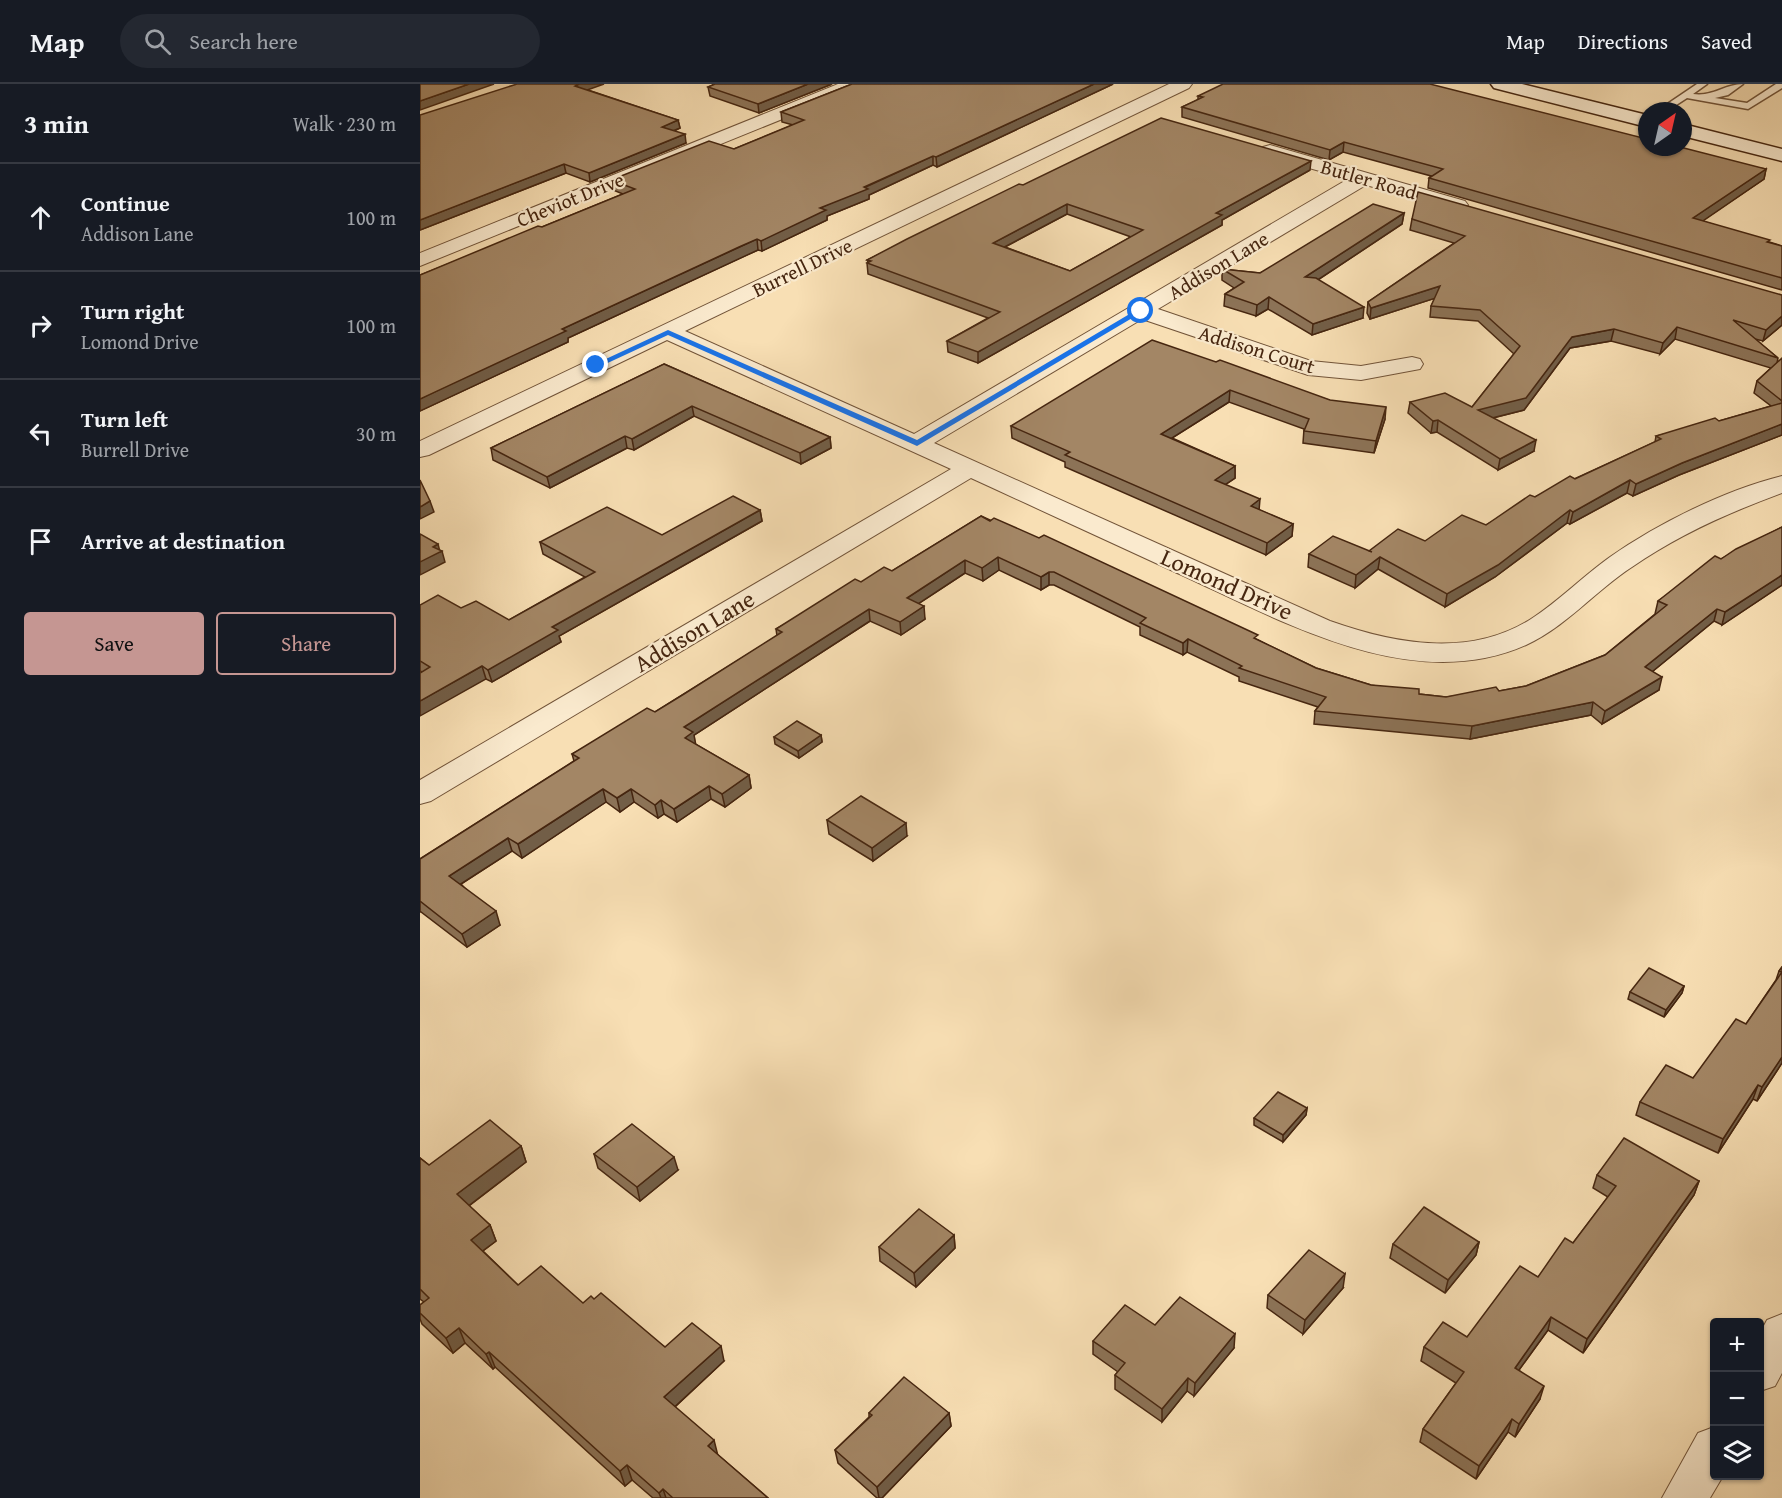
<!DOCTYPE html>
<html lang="en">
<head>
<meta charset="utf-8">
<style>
	body { margin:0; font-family:"Gentium Book Plus",serif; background:#242831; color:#f1f3f6 }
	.controls { position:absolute; right:18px; bottom:18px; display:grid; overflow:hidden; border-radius:6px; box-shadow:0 2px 4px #0004 }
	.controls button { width:54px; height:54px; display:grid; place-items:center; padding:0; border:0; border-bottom:2px solid #363941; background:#171b24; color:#f1f3f6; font:30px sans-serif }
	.compass { position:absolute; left:1218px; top:18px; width:54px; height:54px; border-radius:50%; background:#171b24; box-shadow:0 2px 4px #0004; rotate:34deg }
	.stop { position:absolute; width:18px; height:18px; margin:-14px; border:4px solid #1a73e8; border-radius:50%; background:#fff }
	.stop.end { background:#1a73e8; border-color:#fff; box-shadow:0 2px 6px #0008 }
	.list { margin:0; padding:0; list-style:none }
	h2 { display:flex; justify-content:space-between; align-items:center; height:78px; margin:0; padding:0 24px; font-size:26px }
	h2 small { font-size:20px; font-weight:400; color:#9ea1a6 }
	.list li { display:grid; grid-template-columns:39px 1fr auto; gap:18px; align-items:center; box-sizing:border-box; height:108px; padding:0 24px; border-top:2px solid #363941 }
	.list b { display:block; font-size:22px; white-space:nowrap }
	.list p { margin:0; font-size:20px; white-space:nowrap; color:#9ea1a6 }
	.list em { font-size:20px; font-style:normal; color:#9ea1a6 }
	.actions { display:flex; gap:12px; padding:18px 24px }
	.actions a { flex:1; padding:14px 0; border:2px solid #c59692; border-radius:6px; text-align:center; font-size:21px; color:#c59692 }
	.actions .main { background:#c59692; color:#111 }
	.icon { flex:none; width:33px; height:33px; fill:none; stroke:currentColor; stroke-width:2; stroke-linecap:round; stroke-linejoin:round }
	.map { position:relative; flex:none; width:1362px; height:1414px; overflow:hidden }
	header { display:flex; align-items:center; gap:36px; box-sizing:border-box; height:84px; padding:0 30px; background:#171b24; border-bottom:2px solid #363941 }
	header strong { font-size:28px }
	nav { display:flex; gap:33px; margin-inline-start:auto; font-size:21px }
	.search { width:420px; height:54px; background:#242831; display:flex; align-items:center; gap:15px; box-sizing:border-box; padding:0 21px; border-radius:33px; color:#9ea1a6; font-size:22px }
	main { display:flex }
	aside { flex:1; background:#171b24 }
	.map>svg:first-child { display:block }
</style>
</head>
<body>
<header>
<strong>Map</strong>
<div class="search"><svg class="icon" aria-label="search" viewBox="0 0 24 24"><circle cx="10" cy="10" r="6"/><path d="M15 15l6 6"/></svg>Search here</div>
<nav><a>Map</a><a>Directions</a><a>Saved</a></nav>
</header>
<main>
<aside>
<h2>3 min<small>Walk · 230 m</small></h2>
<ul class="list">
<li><svg class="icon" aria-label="ahead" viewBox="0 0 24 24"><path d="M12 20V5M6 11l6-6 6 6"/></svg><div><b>Continue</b><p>Addison Lane</p></div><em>100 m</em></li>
<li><svg class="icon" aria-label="right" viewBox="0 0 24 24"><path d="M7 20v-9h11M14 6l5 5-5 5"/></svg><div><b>Turn right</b><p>Lomond Drive</p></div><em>100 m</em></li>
<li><svg class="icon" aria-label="left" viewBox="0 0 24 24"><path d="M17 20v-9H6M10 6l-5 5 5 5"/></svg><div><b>Turn left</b><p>Burrell Drive</p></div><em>30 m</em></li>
<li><svg class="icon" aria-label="arrive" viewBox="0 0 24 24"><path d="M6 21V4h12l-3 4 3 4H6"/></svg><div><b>Arrive at destination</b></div></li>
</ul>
<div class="actions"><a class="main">Save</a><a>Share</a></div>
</aside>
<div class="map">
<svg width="1362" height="1414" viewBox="0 0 1362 1414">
	<rect width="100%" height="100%" fill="#f8dfb4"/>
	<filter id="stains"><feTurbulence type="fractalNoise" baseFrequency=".00333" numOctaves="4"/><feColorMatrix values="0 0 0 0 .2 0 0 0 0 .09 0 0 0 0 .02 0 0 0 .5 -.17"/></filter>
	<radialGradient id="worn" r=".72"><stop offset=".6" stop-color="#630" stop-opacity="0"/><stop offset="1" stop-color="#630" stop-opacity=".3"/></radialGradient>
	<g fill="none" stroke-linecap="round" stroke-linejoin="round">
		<g stroke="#725439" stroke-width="3">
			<path id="service" d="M1277,0H1287L1273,10C1293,13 1305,0 1323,0L1308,11L1295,14L1327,19L1356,0H1362V4L1328,25L1267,14L1247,27H1237Z"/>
		</g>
		<g stroke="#725439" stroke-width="2">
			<g id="minor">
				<path d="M418,0H442L439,4L0,182V169Z"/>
				<path d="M749,0H772L769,4L265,247L494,350L928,95L843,71L841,67L843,63L850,61L1045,117L1048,121L1045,125L1038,127L946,101L738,225L891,277L941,282L992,273L1000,275L1003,280L1000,285L941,296L888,291L722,235L514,359L910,537C975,560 1050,574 1111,535C1139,517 1163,492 1190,473C1237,440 1305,406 1362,392V409C1310,428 1258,451 1212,483C1175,507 1147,542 1106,561C990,613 857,534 753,487C686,456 618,425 551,394L11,717L0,720V696L531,385L247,256L9,371L0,373V357Z"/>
				<path d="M1362,1230V1289L1355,1302L1340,1307V1249L1347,1236Z"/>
				<path d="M1294,1343V1392H1303L1290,1414H1242L1278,1349Z"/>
			</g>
		</g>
		<g stroke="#462610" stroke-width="3">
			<g id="secondary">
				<path d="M1071,0H1102L1227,31V43L1074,4Z"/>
				<path d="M1263,40L1362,65V77L1263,52Z"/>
			</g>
		</g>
		<use href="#service" fill="#faeace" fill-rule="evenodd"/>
		<use href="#minor" fill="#faeace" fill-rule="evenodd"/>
		<use href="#secondary" fill="#faeace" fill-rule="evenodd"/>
	</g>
	<g fill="#8c7357" stroke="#462610" stroke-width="1.5" fill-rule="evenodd">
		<path d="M292,0H412L339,29L290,12L288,3L294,1Z"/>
		<path d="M432,0H693L517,83L513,81L449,111V115L407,132V136L342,167L338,166L320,174L148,254V258L0,327V191L122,143L203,110L193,106L191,96L314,65L373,41L362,38L361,28Z"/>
		<path d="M168,6L258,36L260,44L254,47L266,59L170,98L146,89L0,146Z"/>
		<path d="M778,12L1346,85L1344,95L1282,137L1362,162V206L1008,104L1009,94L1011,92L923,68L909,76L762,33V23L778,16Z"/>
		<path d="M890,86L802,136V141L558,279L528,268L527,257L568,234L448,190L447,179L448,178L447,176L603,101ZM647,130L711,153L650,187L585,163Z"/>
		<path d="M984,129L982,140L898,196L943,234L892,251L848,225L836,232L804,222L805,210L814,204L802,196V185L840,189Z"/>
		<path d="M992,135L1362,212V241L1343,257L1335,255L1358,274L1357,279L1362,275V351L1259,391L1213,412L1207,409L1150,440L1147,439L1075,493L1025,523L958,485L935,504L888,483L889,470L949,467L1005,457L1066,441L1115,413L1235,358L1236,352L1299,337L1351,322L1334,309L1337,297L1351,284L1255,255L1240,270L1191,257L1150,264L1104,326L1073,334L1114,367L1078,386L1017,348L1011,349L988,329L990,318L1052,323L1094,270L1058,237L1010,233L1011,222L1015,214L950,235L947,229L948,218L1034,159L990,146Z"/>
		<path d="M796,278L965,335L954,369L883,359L884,345L809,318L752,354L815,382V394L805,401L839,426L873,440L872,452L846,471L645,383V378L592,354L591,342Z"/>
		<path d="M244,280L410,353L411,364L381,380L274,332L214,366L207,364L130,404L73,376L71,364Z"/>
		<path d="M340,426L342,437L139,552L141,558L72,598L66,595L2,588L0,587V521L41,524L89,536L165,493L123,470L120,458L242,451Z"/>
		<path d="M561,432L838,556L896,584L951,601L999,610L1026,613L1079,607L1106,602L1185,571L1235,530L1238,517L1301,475L1362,443V501L1302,541L1294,537L1233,587L1239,606L1182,640L1171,631L1050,655L894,640L895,627L898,623L819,597V593L767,568L763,571L720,551V543L634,501H629L621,506L579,486L563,497L545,489L499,519L505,535L481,551L450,537L274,651L275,660L329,691L331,704L305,723L291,715L257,738L244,730L238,734L214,718L200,728L186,718L102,774L92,767L41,800L80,841L47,863L1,828H0V775L154,677L152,670L235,628L357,552L356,545L441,498L472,487Z"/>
		<path d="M401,651L402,658L379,674L355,660L354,653Z"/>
		<path d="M407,736L487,752L453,777L409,750Z"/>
		<path d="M1362,883V979L1337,1017L1333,1015L1298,1069L1216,1031L1220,1018L1273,994L1326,940L1356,896L1359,887Z"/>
		<path d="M1264,902L1262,909L1244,933L1208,915L1210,908Z"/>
		<path d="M887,1024L886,1031L863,1058L834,1041V1034Z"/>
		<path d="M101,1062L106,1078L49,1122L70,1141L76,1157L63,1167L98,1201L163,1219L174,1215L245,1263L304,1277L255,1323L298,1371L348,1414H233L212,1396L205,1402L75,1283L73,1285L45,1259L33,1269L2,1240L0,1235V1221L4,1218L0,1215V1074L9,1081Z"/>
		<path d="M174,1070L258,1086L220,1117L178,1084Z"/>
		<path d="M1177,1091L1279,1097L1274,1111L1163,1269L1128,1246L1099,1286L1120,1315L1095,1353L1088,1348L1056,1395L1000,1358L1003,1345L1036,1299L1001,1277L1004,1263L1047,1253L1118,1193L1153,1159L1188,1113L1173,1104Z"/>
		<path d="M534,1151L535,1164L496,1203L460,1177L459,1163Z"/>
		<path d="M1059,1158L1056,1171L1025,1209L970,1174L973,1160Z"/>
		<path d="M923,1204L883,1250L847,1224L848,1211Z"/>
		<path d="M735,1241L814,1264L774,1312L767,1307L742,1338L695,1305V1291L698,1288L673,1270V1257Z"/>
		<path d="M449,1329H529L531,1342L462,1414H457L418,1379L415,1366L449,1333Z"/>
	</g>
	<g fill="#725e47" stroke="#462610" stroke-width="1.5">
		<path d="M49,0H74L0,26V17Z"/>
		<path d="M159,0H184L156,10L155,2Z"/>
		<path d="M388,0H412L339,29L338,20Z"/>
		<path d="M674,0H693L517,83L516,73Z"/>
		<path d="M258,36L260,44L243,51L242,43Z"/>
		<path d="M265,50L266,59L170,98L169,89Z"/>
		<path d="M924,58L923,68L909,76L910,66Z"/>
		<path d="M513,72V81L449,111V115L407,132V136L342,167L341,157L400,124Z"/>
		<path d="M891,77L890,86L802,136V141L558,279V268L796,129Z"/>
		<path d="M144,80L146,89L0,146V136Z"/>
		<path d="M1346,85L1344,95L1271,145L1273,134Z"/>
		<path d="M647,120V130L573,169V159Z"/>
		<path d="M984,129L982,140L884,205L885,193Z"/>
		<path d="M337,155L338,166L148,254V258L0,327V315L142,245Z"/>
		<path d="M1020,202L1019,213L950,235L951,224Z"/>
		<path d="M849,213L848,225L836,232L837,221Z"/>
		<path d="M944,223L943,234L892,251L893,240Z"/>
		<path d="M1362,232V241L1343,257L1346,246Z"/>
		<path d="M1257,243L1255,255L1240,270L1243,259Z"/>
		<path d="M1194,245L1191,257L1150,264L1104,326L1056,338L1058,326L1152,253Z"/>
		<path d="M810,306L809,318L741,361V350Z"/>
		<path d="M272,322L274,332L214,366L212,355Z"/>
		<path d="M966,323L965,335L954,369L956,357Z"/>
		<path d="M1018,336L1017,348L1011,349L1013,337Z"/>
		<path d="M1362,340V351L1259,391L1213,412L1216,400L1262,379Z"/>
		<path d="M205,352L207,364L130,404L127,393Z"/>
		<path d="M410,353L411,364L381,380L380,369Z"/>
		<path d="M1116,356L1114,367L1078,386L1080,375Z"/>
		<path d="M815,382V394L794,408L795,396Z"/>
		<path d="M1210,396L1207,409L1150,440L1153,428Z"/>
		<path d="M840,415L839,427L831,422Z"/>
		<path d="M10,417L14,428L0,435V423Z"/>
		<path d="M340,426L342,437L139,552L141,558L72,598L68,586L132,543Z"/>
		<path d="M1150,426L1147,439L1075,493L1025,523L1027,510Z"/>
		<path d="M873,440L872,452L846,471L847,459Z"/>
		<path d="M18,460L20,468L22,467L25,478L0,491V478L13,463Z"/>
		<path d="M578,473L579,486L563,497L562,484Z"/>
		<path d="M960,473L958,485L935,504L936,491Z"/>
		<path d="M545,476V489L489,526L487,514Z"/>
		<path d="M629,488V501L621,506V493Z"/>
		<path d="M1362,491V501L1302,541L1305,528Z"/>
		<path d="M504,522L505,535L481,551L480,538Z"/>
		<path d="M449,525L450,537L274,651L276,662L268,667L264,643Z"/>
		<path d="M1297,525L1294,537L1222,596L1225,583Z"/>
		<path d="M768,555L767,568L763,571V559Z"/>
		<path d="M62,582L66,595L0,632V617Z"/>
		<path d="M1242,593L1239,606L1182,640L1185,627Z"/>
		<path d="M1173,618L1171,631L1050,655L1052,642Z"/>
		<path d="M401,651L402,658L379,674L378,667Z"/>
		<path d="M329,691L331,704L305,723L302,710Z"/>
		<path d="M289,702L291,715L257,738L254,725Z"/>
		<path d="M183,705L186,718L102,774L98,760Z"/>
		<path d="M211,705L214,718L200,728L197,714Z"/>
		<path d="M241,716L244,730L238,734L235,721Z"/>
		<path d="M486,739L487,752L453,777L452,764Z"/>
		<path d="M88,754L92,767L33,805L29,792Z"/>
		<path d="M76,827L80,841L47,863L42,850Z"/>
		<path d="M1264,902L1262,909L1244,933L1246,926Z"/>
		<path d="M1362,973V979L1337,1017L1342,1003Z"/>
		<path d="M1338,1001L1333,1015L1298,1069L1303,1055Z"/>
		<path d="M887,1024L886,1031L863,1058V1051Z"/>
		<path d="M101,1062L106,1078L43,1126L37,1110Z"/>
		<path d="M254,1073L258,1086L220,1117L217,1103Z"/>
		<path d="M1279,1097L1274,1111L1163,1269L1167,1255Z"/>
		<path d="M70,1141L76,1157L57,1171L51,1156Z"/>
		<path d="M534,1151L535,1164L496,1203L494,1189Z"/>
		<path d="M1059,1158L1056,1171L1025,1209L1028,1196Z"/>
		<path d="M925,1190L923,1204L883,1250L885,1236Z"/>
		<path d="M1131,1233L1128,1246L1091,1297L1095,1284Z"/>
		<path d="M39,1244L45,1259L33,1269L26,1254Z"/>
		<path d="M815,1250L814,1264L774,1312L775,1299Z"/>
		<path d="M301,1262L304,1277L248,1329L244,1313Z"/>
		<path d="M69,1268L75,1283L73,1285L66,1270Z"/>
		<path d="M768,1294L767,1307L742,1338V1325Z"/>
		<path d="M1124,1302L1120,1315L1095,1353L1099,1340Z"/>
		<path d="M529,1329L531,1342L462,1414H459L457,1403Z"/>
		<path d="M1092,1335L1088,1348L1056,1395L1059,1382Z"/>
		<path d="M294,1356L298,1372L288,1362Z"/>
		<path d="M207,1381L212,1396L205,1402L200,1387Z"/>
		<path d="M243,1405L246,1414H241L239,1409Z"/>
	</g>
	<g fill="#a38665" stroke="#462610" stroke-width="1.5" fill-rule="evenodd">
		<path d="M0,0H49L0,17Z"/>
		<path d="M97,0H159L155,2L258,36L242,43L265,50L169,89L144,80L0,136V31Z"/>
		<path d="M295,0H388L338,20L288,3Z"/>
		<path d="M432,0H674L516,73L513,72L444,103L448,105L400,124L406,126L341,157L337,155L319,163L142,245L146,247L0,315V191L118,142L122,143L215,105L191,96L289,57L314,65L384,36L361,28Z"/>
		<path d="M803,0H1010L1227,55V63H1260L1346,85L1273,134L1350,156L1347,158L1362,162V194L1009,94L1023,85L924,58L910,66L762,23L783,13L778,12Z"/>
		<path d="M741,34L891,77L796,129L802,131L558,268L527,257L580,228L447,179L451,177L447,176L487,155L599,100L603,101ZM647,120L723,146L650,187L573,159Z"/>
		<path d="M998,108L1362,211V232L1346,246L1313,236L1358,274L1257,243L1243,259L1194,245L1152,253L1106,314L1058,326L1116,356L1080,375L1018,336L1013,337L990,318L1025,309L1052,323L1100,262L1060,226L1011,222L1020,202L951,224L948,218L1045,152L992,135Z"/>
		<path d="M953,120L984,129L885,193L896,194L944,223L893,240L849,213L837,221L805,210L824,198L802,185L840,189Z"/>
		<path d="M732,256L796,278L800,276L910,316L966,323L956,357L884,347L889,335L810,306L741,350L815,382L795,396L840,415L831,422L873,440L847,459L645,371L650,368L591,342Z"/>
		<path d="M1362,274V317L1337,297Z"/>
		<path d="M244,280L410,353L380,369L272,322L212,355L205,352L127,393L71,364Z"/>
		<path d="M1362,319V340L1262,379L1216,400L1210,396L1153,428L1150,426L1078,481L1027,510L960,473L936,491L889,470L913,452L952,468L949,467L978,445L1005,457L1042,431L1066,441L1110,411L1115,413L1150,392L1155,395L1241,355L1236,352L1295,334L1299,337Z"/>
		<path d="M0,396L10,417L0,423Z"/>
		<path d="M313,412L340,426L132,543L138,546L68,586L62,582L0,617V589L10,583L0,577V521L18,511L41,524L56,517L89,536L175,488L120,458L187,423L242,451Z"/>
		<path d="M561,432L570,437L574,434L619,454L624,451L838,551L834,554L896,584L951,601L999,605V610L1026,613L1076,603L1079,607L1106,602L1185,571L1247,521L1238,517L1295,472L1301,475L1316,465L1362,443V491L1305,528L1297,525L1225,583L1242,593L1185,627L1173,618L1052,642L895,627L906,613L819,584L822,582L768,555L763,559L720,539L726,534L634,488H629L621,493L578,473L562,484L545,476L487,514L504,522L480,538L449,525L264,643L273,648L265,654L329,691L302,710L289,702L254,725L241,716L235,721L211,705L197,714L183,705L98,760L88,754L29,792L76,827L42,850L0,817V775L159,674L152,670L227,624L235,628L264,610L362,548L356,545L435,495L441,498L464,483L472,487Z"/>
		<path d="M0,450L18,460L13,463L22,467L0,478Z"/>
		<path d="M377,637L401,651L378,667L354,653Z"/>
		<path d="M441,712L486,739L452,764L407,736Z"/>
		<path d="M1362,883V973L1342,1003L1338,1001L1303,1055L1220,1018L1246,981L1273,994L1316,935L1326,940L1362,888L1359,887Z"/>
		<path d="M1229,884L1264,902L1246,926L1210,908Z"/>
		<path d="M858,1008L887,1024L863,1051L834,1034Z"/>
		<path d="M70,1036L101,1062L37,1110L70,1141L51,1156L98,1201L121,1182L163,1219L171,1212L174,1215L181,1209L245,1263L272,1239L301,1262L244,1313L294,1356L288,1362L348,1414H253L243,1405L239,1409L207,1381L200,1387L69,1268L66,1270L39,1244L26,1254L0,1229V1221L9,1214L0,1205V1074L9,1081Z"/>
		<path d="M212,1040L254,1073L217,1103L174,1070Z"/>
		<path d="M1204,1054L1279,1097L1167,1255L1131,1233L1095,1284L1124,1302L1099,1340L1092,1335L1059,1382L1003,1345L1044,1288L1004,1263L1023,1238L1047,1253L1100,1182L1118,1193L1145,1154L1153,1159L1196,1102L1177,1091Z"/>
		<path d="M1004,1123L1059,1158L1028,1196L973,1160Z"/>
		<path d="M499,1125L534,1151L494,1189L459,1163Z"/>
		<path d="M889,1166L925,1190L885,1236L848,1211Z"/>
		<path d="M760,1213L815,1250L775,1299L768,1294L742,1325L695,1291L705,1279L673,1257L705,1221L735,1241Z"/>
		<path d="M484,1293L529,1329L457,1403L415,1366L452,1331L449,1329Z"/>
	</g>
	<path fill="#1a73e8" d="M718,225L724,227L497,362L248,251L179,283L173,281L248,246L497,356Z"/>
	<g text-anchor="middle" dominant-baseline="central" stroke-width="4.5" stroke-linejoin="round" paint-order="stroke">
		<g font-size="20" fill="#462610" stroke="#faeace">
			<text transform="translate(949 95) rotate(16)">Butler Road</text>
			<text transform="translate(150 115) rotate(-22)">Cheviot Drive</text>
			<text transform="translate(798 181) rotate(-31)">Addison Lane</text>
			<text transform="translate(382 183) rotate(-26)">Burrell Drive</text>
			<text transform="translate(837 265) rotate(17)">Addison Court</text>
		</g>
		<g font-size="24" fill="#462610" stroke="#faeace">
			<text transform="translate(807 500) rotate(24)">Lomond Drive</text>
			<text transform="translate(274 547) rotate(-31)">Addison Lane</text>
		</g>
	</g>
	<rect width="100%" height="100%" filter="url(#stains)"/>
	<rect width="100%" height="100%" fill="url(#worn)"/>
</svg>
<div class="controls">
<button>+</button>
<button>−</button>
<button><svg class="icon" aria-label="layers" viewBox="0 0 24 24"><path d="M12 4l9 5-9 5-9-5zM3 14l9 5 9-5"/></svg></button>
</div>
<svg class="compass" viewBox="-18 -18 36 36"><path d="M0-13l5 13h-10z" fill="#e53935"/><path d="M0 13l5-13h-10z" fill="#9ea1a6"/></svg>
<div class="stop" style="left:721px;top:227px"></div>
<div class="stop end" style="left:176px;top:281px"></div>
</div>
</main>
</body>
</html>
